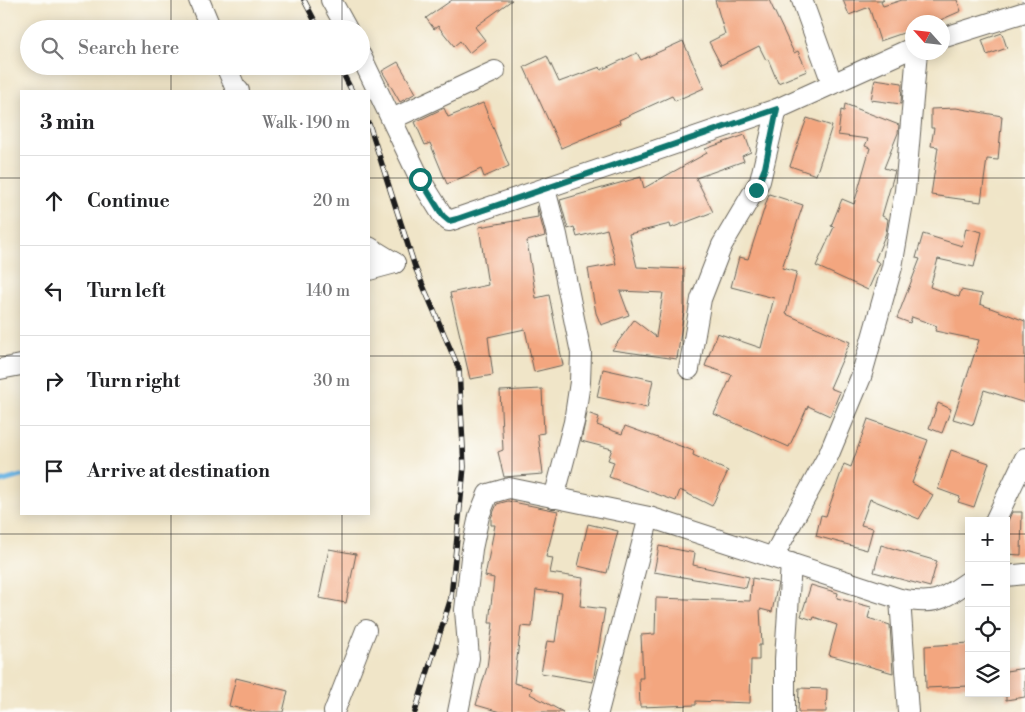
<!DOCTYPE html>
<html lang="en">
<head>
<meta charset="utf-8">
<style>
	body { margin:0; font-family:"Libre Bodoni",serif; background:#f6f6f6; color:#202124 }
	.controls { position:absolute; right:15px; bottom:15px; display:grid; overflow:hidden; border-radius:0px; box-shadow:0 2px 12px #0003 }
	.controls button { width:45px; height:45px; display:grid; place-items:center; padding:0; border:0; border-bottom:1px solid #e0e0e0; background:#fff; color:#202124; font:25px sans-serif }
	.compass { position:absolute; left:905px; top:15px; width:45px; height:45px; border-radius:50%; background:#fff; box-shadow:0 2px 12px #0003; rotate:297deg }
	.stop { position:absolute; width:15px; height:15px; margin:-11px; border:4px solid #0f766e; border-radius:50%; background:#fff }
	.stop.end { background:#0f766e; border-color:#fff; box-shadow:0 1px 5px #0008 }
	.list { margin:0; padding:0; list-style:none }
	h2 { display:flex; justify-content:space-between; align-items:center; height:65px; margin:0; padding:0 20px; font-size:21px }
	h2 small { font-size:16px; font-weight:400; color:#757577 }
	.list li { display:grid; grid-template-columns:32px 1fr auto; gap:15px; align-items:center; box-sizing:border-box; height:90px; padding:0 20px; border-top:1px solid #e0e0e0 }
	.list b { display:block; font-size:19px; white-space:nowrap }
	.list em { font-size:16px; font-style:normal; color:#757577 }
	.icon { flex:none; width:28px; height:28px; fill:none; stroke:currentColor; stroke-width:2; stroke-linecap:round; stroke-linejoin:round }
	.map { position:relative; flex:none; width:1025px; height:712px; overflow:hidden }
	.search { position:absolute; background:#fff; box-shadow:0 2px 12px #0003; left:20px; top:20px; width:350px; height:55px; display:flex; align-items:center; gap:12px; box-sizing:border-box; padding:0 18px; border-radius:28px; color:#757577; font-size:19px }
	.panel { position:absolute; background:#fff; box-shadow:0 2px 12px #0003; left:20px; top:90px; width:350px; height:425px; border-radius:0px }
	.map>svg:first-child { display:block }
</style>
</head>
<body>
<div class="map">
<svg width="1025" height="712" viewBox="0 0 1025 712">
	<rect width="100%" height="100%" fill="#fdfcf7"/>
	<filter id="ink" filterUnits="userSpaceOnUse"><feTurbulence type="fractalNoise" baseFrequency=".02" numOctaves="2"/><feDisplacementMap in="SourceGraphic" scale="10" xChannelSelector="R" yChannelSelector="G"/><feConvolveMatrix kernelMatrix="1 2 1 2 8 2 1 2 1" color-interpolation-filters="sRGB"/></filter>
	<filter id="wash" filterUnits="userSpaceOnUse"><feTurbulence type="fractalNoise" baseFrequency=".0096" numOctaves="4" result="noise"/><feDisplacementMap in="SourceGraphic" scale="20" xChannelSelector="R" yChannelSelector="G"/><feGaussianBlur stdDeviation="1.12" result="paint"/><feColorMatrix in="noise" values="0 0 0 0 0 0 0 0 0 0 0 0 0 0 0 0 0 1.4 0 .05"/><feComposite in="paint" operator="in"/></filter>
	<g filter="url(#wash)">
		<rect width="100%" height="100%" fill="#f0e5c8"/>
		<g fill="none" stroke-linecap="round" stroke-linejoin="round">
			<path stroke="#6cb5e4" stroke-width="5" d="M0,482L21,476"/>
		</g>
		<g id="blocks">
			<g fill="#f3a67f">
				<path d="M452,0H512L475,27L485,40L469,53L460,41L454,46L438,26L434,29L426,18Z"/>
				<path d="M715,0H769L794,53L798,51L807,71L778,83L768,59L766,60L759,46L721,65L709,42L725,34Z"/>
				<path d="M843,0H884L881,2L883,6L902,0H957L961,11L936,22H912V30L880,41L869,7L849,15Z"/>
				<path d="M1002,33L1007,48L987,55L982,40Z"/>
				<path d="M683,41L704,88L675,101L672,96L619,120L620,123L561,148L524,67L547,56L559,82L600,67L601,70L637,53L641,60Z"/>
				<path d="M398,62L416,93L400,102L382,71Z"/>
				<path d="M875,79L902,83L901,104L871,100Z"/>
				<path d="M483,103L509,166L484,177L481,169L447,184L430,143L425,145L415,122L444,108L448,117Z"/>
				<path d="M845,104L899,125L898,133L884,168L895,171L882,216L888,219L886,233L875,260L880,263L868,290L816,266L834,227L831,226L842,199L854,204L870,148L865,146L868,139L838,135L841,110L844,111Z"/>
				<path d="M956,108L1002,116L998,160L987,159L981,202L931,195L938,147L931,146L934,128H931V109Z"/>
				<path d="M807,118L832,126L816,175L790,166Z"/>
				<path d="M745,135L751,152L742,156L744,161L696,178L713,212L671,228L670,224L629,234L637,267L684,269V312L677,359L612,350L634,320L656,337L663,293L620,291L629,315L601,325L596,313L588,269L616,264L607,229L577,237L574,227L568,229L560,200L641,177L644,188L707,153L705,149Z"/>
				<path d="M769,194L803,205L782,268L797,272L786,314L850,342L830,388L840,392L830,416L808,406L789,447L714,414L732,375L705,366L717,333L761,348L774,298L731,287L739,257L748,259Z"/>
				<path d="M537,206L545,236L527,241L536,298L549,295L563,365L534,372L525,329L488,337L493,375L470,379L450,293L488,285L479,227L538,217Z"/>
				<path d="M966,228L982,232L974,267L938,259L930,287L959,297L961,290L982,294L980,304L1025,321V403L984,390L973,425L953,419L979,340L935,331L937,326L912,317L910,323L897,318L920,259L916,258L923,234L962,246Z"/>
				<path d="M603,369L653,380L647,408L597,397Z"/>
				<path d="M542,389L544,433L538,434L543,474L504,477L498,452L503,450L500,391Z"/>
				<path d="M938,403L951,409L942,433L929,428Z"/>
				<path d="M587,413L599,417L597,425L622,434L625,426L694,451L693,455L728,471L712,506L680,490L676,501L609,477L614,462L608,460L612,449L581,441Z"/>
				<path d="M868,419L928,440L912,483L933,495L919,519L870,499L861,525L873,528L867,550L816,536L821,515L826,516L844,464L851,467Z"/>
				<path d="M951,450L989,463L974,507L958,502L960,497L938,489Z"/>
				<path d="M508,501L558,511L546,557L553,558L550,573L583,578L580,606L605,609L593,682L541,673L547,641L555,642L562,593L536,590L532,627L521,626L514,683L532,688L530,694L563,712H500L476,705L487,667L493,623H489L494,578L485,576L495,525H491V518L497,504Z"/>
				<path d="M1012,512H1022L1021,555L1006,554V525Z"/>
				<path d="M588,524L618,531L607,573L578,566Z"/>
				<path d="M881,545L937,561L930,587L874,572Z"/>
				<path d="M659,546L695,553L693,565L749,577L746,588L654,572Z"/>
				<path d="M329,549L356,554L346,603L319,598Z"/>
				<path d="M752,578L778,583L772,612L760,609L762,645H759V660H751L750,703L696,701V705L640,707L639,678H643L641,635L655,634L656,598L750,601Z"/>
				<path d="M811,585L838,593L837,598L871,607L868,618L890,625L893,673L829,655L837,625L814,617L813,620L801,616Z"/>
				<path d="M969,643V686L926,688L925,646Z"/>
				<path d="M1025,668V697L1006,700V671Z"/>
				<path d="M236,678L288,691L283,712H256L229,706Z"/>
				<path d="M799,688L827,689L826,712H798Z"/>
			</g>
		</g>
	</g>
	<g filter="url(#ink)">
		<use href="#blocks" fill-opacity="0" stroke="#666258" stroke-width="1"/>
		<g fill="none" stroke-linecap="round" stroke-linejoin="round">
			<g stroke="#666258" stroke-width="22">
				<g id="minor">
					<path d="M199,0L211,29"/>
					<path d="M331,0L347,29"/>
					<path d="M802,0L832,83"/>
					<path d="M942,38L1025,12"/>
					<path d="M361,56L420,179L443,216L449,221L777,109L912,48"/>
					<path d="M226,66L235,87L239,91"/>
					<path d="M392,119L495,71"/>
					<path d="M545,189L557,235L581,353L580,382L574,422L554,498"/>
					<path d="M369,247L395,263"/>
					<path d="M369,270L395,263"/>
					<path d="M0,369L21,365"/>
					<path d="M689,369L701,299L722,245L760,181L777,109"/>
					<path d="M995,521L1025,458"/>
					<path d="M773,557L829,454L861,377L892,267L905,191L917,52"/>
					<path d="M1006,576L1025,574"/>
					<path d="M900,599L908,712"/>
					<path d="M334,712L366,630"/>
					<path d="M458,712L469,658L465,610L472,549L479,516L488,494L509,488L649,517L900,599C935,605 940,601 969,581"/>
					<path d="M598,712L649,517"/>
					<path d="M785,712V659L791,563"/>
				</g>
			</g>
			<use href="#minor" stroke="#fff" stroke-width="20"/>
			<g stroke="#1c1c1c" stroke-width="5.5">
				<g id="rail">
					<path d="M304,0L319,29"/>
					<path d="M339,66L352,91"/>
					<path d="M369,124L415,267L459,369L464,467L451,598L415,712"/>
				</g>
			</g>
			<use href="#rail" stroke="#fdfcf7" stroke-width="4" stroke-dasharray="11" stroke-linecap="butt"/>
		</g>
	</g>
	<g fill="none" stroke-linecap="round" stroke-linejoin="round" filter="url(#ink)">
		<path stroke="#0f766e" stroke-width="6" d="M420,179L443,216L449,221L457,219L777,109L765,168L756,190"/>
	</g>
	<path fill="none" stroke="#1c1c1c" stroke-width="1" stroke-opacity="0.55" d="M171,0V29M342,0V29M512,0V712M683,0V712M854,0V712M171,66V91M342,66V91M0,178H21M369,178H1025M0,356H21M369,356H1025M171,514V712M342,514V712M0,534H969M1006,534H1025"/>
</svg>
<div class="controls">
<button>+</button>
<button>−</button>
<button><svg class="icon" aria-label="locate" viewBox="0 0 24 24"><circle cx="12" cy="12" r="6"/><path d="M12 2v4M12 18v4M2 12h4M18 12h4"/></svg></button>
<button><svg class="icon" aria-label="layers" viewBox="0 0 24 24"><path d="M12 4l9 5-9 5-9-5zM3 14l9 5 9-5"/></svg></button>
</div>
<svg class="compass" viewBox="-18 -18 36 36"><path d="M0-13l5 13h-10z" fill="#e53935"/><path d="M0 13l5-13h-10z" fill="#757577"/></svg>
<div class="stop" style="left:420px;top:179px"></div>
<div class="stop end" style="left:756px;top:190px"></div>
<div class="search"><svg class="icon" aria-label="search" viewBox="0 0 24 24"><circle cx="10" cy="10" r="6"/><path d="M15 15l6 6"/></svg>Search here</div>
<section class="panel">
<h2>3 min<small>Walk · 190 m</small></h2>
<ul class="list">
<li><svg class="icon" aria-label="ahead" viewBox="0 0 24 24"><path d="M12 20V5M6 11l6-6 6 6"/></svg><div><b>Continue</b></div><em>20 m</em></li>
<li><svg class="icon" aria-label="left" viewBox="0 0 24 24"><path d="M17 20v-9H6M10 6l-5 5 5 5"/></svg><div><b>Turn left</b></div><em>140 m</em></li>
<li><svg class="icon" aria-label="right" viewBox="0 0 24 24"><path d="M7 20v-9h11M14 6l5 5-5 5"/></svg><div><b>Turn right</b></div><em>30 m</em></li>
<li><svg class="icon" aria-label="arrive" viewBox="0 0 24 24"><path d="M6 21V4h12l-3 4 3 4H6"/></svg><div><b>Arrive at destination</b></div></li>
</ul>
</section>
</div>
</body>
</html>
